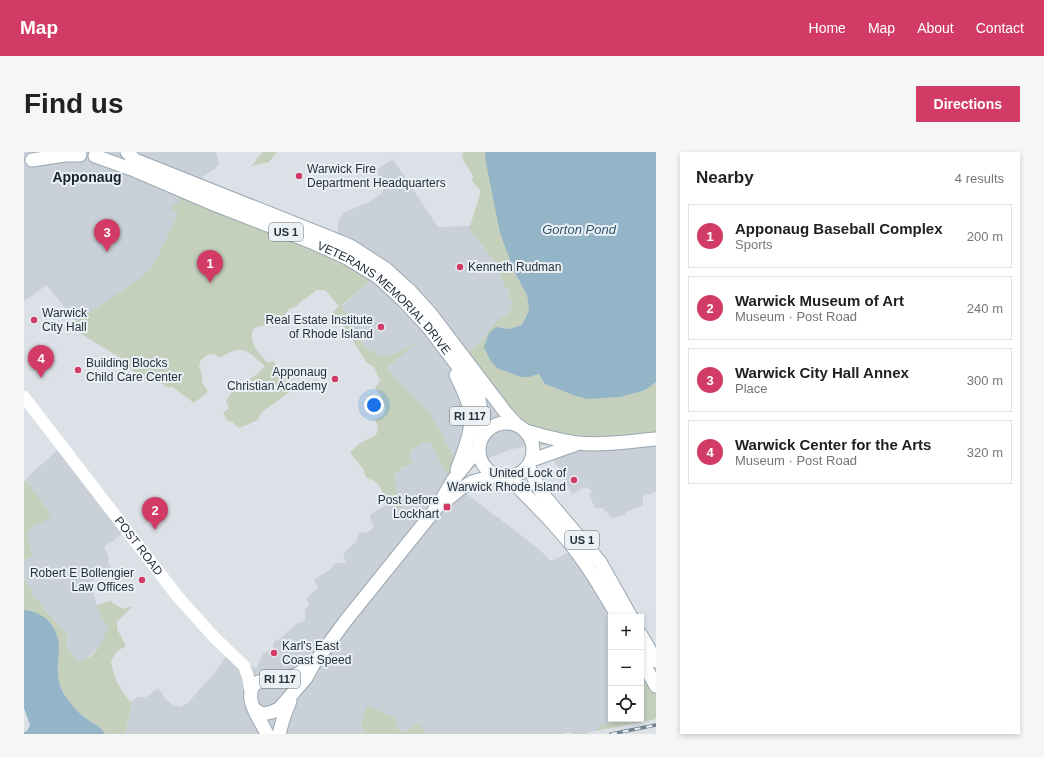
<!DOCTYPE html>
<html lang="en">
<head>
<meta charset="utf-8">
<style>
	body { margin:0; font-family:Arial,sans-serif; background:#f6f6f6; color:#202124 }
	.controls { position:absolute; right:12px; bottom:12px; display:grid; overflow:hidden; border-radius:0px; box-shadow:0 2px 6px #0003 }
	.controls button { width:36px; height:36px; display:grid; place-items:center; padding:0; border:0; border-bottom:1px solid #e0e0e0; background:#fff; color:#202124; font:20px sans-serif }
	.you { position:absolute; left:350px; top:253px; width:14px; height:14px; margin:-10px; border:3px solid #fff; border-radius:50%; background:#1a73e8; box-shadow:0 0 0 6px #1a73e833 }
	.badge { display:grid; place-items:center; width:26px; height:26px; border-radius:50%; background:#d13b66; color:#fff; font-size:13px; font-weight:700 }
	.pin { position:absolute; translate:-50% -33px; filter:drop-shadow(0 1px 2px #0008) }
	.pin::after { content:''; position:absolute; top:21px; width:14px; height:12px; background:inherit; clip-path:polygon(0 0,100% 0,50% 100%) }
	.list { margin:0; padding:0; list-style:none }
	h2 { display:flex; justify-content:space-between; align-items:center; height:52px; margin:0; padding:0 16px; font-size:17px }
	h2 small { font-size:13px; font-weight:400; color:#757577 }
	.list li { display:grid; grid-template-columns:26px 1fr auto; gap:12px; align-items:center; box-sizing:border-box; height:64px; margin:0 8px 8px; padding:0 8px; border:1px solid #e0e0e0; border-radius:0px }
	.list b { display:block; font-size:15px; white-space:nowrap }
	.list p { margin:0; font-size:13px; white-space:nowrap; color:#757577 }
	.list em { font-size:13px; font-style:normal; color:#757577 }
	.icon { flex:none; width:22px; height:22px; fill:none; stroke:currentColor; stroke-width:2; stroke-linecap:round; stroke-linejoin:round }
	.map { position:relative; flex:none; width:632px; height:582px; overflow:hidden; border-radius:0px }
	header { display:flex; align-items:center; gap:24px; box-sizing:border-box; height:56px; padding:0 20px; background:#d13b66; color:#fff }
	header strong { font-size:19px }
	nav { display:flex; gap:22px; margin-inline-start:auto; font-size:14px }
	.intro { display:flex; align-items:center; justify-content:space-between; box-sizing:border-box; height:96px; padding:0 24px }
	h1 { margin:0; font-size:28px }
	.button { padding:10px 18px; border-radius:0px; background:#d13b66; color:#fff; font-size:14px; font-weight:700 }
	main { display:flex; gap:24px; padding:0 24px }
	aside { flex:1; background:#fff; border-radius:0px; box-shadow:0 2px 6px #0003 }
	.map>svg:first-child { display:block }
</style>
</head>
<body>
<header>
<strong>Map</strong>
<nav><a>Home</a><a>Map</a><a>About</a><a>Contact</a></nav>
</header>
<div class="intro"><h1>Find us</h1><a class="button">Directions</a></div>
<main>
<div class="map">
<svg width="632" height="582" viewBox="0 0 632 582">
	<rect width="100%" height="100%" fill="#dbe1e6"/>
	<g fill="#c9d0d8">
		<path d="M0,0H8L11,4L18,0H192L195,12L192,16L167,33L156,65L135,113L124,124L53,172L23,133L0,149Z"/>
		<path d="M369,7L414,75L446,74L445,77L472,111L480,132L486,141L485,144L489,153L487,159L472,169L457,190L449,196L475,246L507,294L488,297L467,305L442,321L364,219L365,214L392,191L363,205L352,202L343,197L332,183L325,164L317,155L352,124L314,97V71L319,61L345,50L357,42L361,35L352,18Z"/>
		<path d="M632,288V340L619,344V353L602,360L600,363L588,367L579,356H571L565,342L568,339L561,335L548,342L523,295Z"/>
		<path d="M400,290L408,292L421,320L432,330V334L514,396L527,409L552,397L587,465V567H603L577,573L571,579L560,582H548L545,580L539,582H401L394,571L380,581L375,579L370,565L358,561L346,555L337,571L340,582H101L108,549L114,545H122L134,536L142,547L149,553L157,555L164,551L192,519L202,504L214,507L232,517L239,502L249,497L250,490L256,487L273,471L281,469V458L285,453L283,446L294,436L290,428L305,418L312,411H322L319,401L332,390L335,382L338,380L343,381L350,375L346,366V362L367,351L372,323L374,318L388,312L385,305L388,297Z"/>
		<path d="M35,297L100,379L89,389L80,394L85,405L84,410L88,417L65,431L73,453L75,461L84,475L82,482L77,493L61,508L54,510L42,493L44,483L19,456L16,450L10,446L7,437L0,428V408L9,404L3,384L7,376L5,331L2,328L9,320Z"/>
	</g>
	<g fill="#c4d0bc">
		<path d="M239,0H253L245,10L227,14L234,7H232Z"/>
		<path d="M440,0H461L462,11L490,119L503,143L505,158L498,173L485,177L475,175L505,225L515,222L521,232L549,243L563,246L597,245L621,238L632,230V288L507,294L479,253L440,206L449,196L457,190L472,169L487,159V155L489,152L485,144L486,141L480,132L476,122L469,118L473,114L472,111L445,77L457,39L448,29L449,24L440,9L438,2Z"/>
		<path d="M159,35L352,124L318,153L317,155L325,164L332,183L343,197L352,202L363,205L395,190L365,214L364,219L407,262L433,311L432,330L421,320L408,292L400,290L388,297L385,305L389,310L388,312C384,313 379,315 376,317C365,325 375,345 379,354L374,357L367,351L363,352C358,339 357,330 342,326L340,318L326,301C329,297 333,293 338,290C351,284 358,283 351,268L359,263L362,257L356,242L351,236L356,229L350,215L343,211L317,170L308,161L315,154L301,138H293C286,144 278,147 273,154L265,157L259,165L250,168L243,173L231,175C222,189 234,199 243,211L249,209L270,236L260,244L237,261L234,268L215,276L207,269H204L199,261L205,256L202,249L210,237L232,223L240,215V213C222,198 218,192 196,206L191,202L183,203L177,208L175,214L178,223V230L184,240L170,251L147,234L145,236L126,225L117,228L98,207L54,180L49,172L111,130L128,116L154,63L152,59L147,57L151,51H154Z"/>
		<path d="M2,328L28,365L7,376L3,384L9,404L0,408V330Z"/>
		<path d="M0,428L7,437L10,446L16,450L19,456L44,483L42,493L54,510C71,507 79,490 84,475L75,461L73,453L86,449L99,457L109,454L93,470V477L102,494L93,499L87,510C90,525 96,540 108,551L101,582H81C76,573 67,571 60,565C51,558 42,546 37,536C29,518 40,490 29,475C27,473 24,471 21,469C13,462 11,460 0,458Z"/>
		<path d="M617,512L632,539V566L629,568L571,579L577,573L603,567H617Z"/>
		<path d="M343,554L370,565L375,579L380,581L395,571L401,582H340L337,571Z"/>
	</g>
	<g fill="#94b4c8">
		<path d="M461,0H632V230L621,238L597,245L563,247L549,243L521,232L515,222L505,225H497L473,216L466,208L460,195L465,181L472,175L485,177L498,173L505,158L503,143L490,119L476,81L462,11Z"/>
		<path d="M0,458C21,460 35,475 35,497C34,513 31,527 40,542C46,550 52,559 60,565C68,571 76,573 81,582H0V580L3,579L6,573L0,556Z"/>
	</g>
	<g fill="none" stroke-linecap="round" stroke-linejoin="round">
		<g stroke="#9aa7b2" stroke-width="15">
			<g id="primary">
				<path d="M103,0L111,8L317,90L328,95L362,117L385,138L406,161L482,261L493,273"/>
				<path id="s2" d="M71,4L110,18L192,53L290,91L323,106L354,125L380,149L405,176L442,225L455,246L458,266L457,287"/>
				<path d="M8,8L41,3H56"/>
				<path d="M432,223C437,233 442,243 445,254C451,276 440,298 433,318"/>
				<circle cx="482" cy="298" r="27"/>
				<path d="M502,279C519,284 536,289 554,291C578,294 607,289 632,287"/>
				<path d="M508,308L553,292"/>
				<path d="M504,314L517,340L576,410L607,465"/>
				<path d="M484,325C510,352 538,378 560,410C572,427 583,446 594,465"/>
				<path d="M419,351L436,337L448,330L473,323"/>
				<path d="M617,483L632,509"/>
				<path d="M617,507L632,534"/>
				<path d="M231,558L239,562L248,560L255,557L282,526L289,513L323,467L414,354L429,328L455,296"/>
				<path d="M243,582C238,571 229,560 227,548C223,522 250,530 263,526C272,524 280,518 288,514"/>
				<path d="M255,582L260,564L266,549"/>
			</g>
		</g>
		<path stroke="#fff" stroke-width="12" id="s1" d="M0,245L154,445L190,485L220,514L224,525L227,541"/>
		<use href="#primary" stroke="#fff" stroke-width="13"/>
		<g stroke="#748390" stroke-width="3.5">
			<path id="rail" d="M587,582L632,573"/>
		</g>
		<use href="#rail" stroke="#eaf0f4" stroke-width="2" stroke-dasharray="6" stroke-linecap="butt"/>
	</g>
	<g fill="#d13b66" stroke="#eaf0f4" stroke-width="1.5">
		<circle cx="275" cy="24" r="4"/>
		<circle cx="436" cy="115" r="4"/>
		<circle cx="10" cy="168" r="4"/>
		<circle cx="357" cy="175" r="4"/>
		<circle cx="54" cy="218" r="4"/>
		<circle cx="311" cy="227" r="4"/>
		<circle cx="550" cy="328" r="4"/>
		<rect x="419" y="351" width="8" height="8" rx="2"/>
		<circle cx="118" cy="428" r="4"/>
		<circle cx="250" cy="501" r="4"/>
	</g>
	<g text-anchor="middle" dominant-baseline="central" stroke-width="4" stroke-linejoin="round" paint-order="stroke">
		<g fill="#eaf0f4" stroke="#606a73" stroke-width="1">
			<rect x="245" y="71" width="34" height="18" rx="3"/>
			<rect x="426" y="255" width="40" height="18" rx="3"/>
			<rect x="541" y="379" width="34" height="18" rx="3"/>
			<rect x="236" y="518" width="40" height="18" rx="3"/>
		</g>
		<g font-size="11" font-weight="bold" fill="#25313c">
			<text x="262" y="80">US 1</text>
			<text x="446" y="264">RI 117</text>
			<text x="558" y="388">US 1</text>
			<text x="256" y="527">RI 117</text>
		</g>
		<g font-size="12" fill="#25313c" stroke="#eaf0f4" text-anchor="start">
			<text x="283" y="17">Warwick Fire<tspan x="283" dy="14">Department Headquarters</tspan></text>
			<text x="444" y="115">Kenneth Rudman</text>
			<text x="18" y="161">Warwick<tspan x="18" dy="14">City Hall</tspan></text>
			<text x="349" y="168" text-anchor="end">Real Estate Institute<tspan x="349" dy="14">of Rhode Island</tspan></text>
			<text x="62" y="211">Building Blocks<tspan x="62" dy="14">Child Care Center</tspan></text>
			<text x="303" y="220" text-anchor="end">Apponaug<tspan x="303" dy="14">Christian Academy</tspan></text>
			<text x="542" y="321" text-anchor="end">United Lock of<tspan x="542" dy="14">Warwick Rhode Island</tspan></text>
			<text x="415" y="348" text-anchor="end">Post before<tspan x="415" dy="14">Lockhart</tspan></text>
			<text x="110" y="421" text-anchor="end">Robert E Bollengier<tspan x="110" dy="14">Law Offices</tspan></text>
			<text x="258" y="494">Karl's East<tspan x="258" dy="14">Coast Speed</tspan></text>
		</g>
		<g font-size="12" fill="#25313c" stroke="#eaf0f4">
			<text stroke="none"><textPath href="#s2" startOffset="326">VETERANS MEMORIAL DRIVE</textPath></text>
			<text stroke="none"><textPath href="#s1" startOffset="188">POST ROAD</textPath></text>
		</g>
		<g font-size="13" font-style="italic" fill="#2e5571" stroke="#eaf0f4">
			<text x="555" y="77">Gorton Pond</text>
		</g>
		<g font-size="14" font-weight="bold" fill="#17222d" stroke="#eaf0f4">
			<text x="63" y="25">Apponaug</text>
		</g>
	</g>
</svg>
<div class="controls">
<button>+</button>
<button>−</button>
<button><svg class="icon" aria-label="locate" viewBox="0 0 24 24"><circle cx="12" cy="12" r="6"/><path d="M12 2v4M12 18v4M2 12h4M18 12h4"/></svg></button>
</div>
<div class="you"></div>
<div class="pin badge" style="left:186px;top:131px">1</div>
<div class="pin badge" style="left:131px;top:378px">2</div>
<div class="pin badge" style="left:83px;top:100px">3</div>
<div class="pin badge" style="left:17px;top:226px">4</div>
</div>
<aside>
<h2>Nearby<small>4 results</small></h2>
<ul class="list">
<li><span class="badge">1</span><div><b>Apponaug Baseball Complex</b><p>Sports</p></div><em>200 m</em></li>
<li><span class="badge">2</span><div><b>Warwick Museum of Art</b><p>Museum · Post Road</p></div><em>240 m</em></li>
<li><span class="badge">3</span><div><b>Warwick City Hall Annex</b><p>Place</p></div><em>300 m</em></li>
<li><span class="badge">4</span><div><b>Warwick Center for the Arts</b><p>Museum · Post Road</p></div><em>320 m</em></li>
</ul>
</aside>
</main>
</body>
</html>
